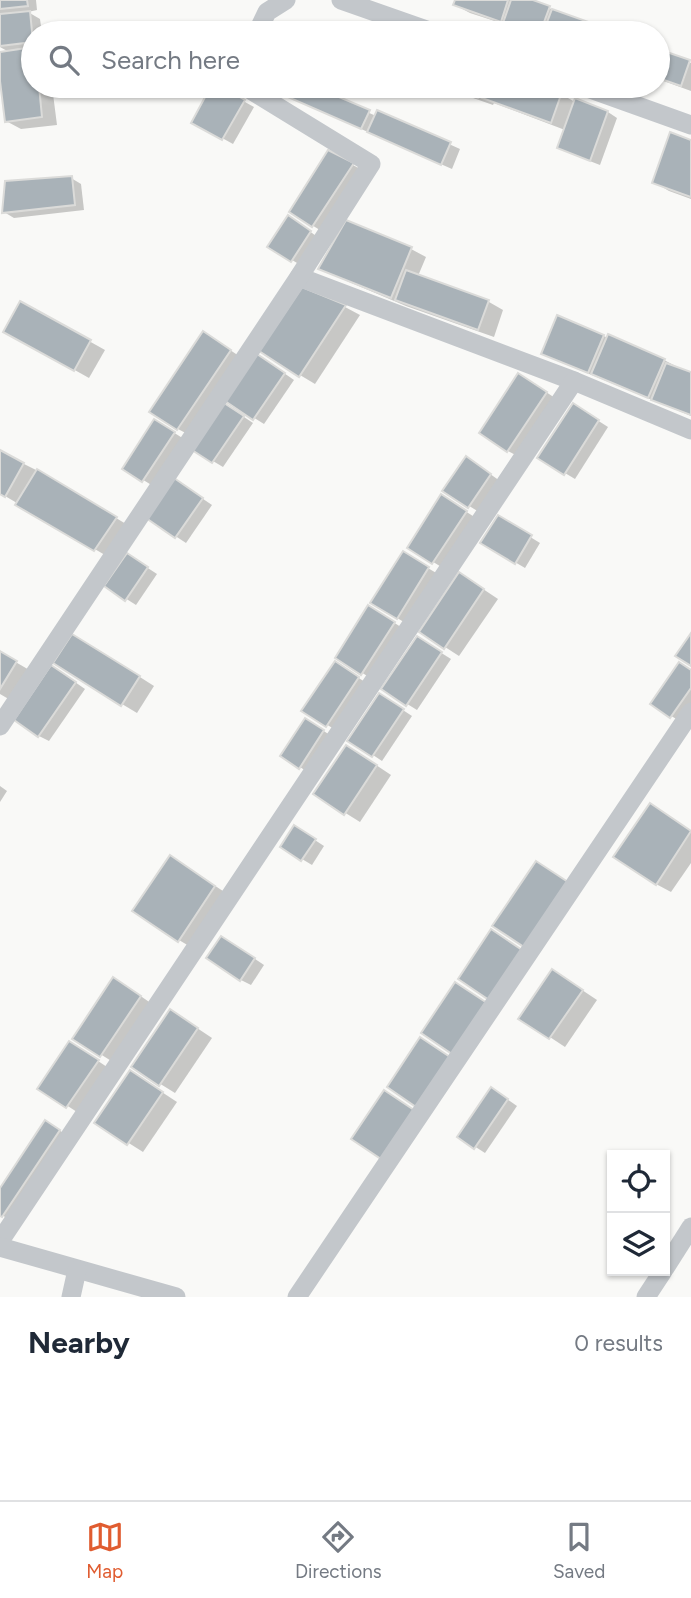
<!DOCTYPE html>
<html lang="en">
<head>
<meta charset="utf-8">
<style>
	body { margin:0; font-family:Figtree,sans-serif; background:#f2f2f3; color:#1f2937 }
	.controls { position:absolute; right:21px; bottom:21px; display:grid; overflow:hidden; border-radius:0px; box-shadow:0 2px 5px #0004 }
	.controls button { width:63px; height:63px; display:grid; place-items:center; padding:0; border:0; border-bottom:2px solid #e0e1e3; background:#fff; color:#1f2937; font:35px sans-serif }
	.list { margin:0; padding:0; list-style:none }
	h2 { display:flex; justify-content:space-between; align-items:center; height:91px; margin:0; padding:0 28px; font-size:30px }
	h2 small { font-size:23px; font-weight:400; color:#747a83 }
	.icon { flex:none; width:38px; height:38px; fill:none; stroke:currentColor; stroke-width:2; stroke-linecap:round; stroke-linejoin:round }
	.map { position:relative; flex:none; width:691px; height:1297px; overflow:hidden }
	.search { position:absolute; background:#fff; box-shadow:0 2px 5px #0004; left:21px; right:21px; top:21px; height:77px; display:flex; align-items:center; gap:18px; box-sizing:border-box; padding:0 24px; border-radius:38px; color:#747a83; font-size:26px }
	.sheet { height:203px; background:#fff }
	nav { display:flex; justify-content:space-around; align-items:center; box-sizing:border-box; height:98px; border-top:2px solid #e0e1e3; background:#fff; font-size:19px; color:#747a83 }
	nav a { display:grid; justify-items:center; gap:4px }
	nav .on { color:#e05c30 }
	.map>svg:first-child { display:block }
</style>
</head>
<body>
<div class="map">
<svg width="691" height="1297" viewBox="0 0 691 1297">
	<rect width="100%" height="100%" fill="#f9f9f7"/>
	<g fill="#0003">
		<path d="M0,0H36L37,10L28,12L40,19L42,33H33V48H32L33,49V86H52L57,125L21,129L6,121L0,53L9,52L0,47V16H5L0,13Z"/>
		<path d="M457,0H528L614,33H531L470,13L455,5Z"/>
		<path d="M658,50L691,63V91L658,79Z"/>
		<path d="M213,86H216L254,107L233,144L193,122Z"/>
		<path d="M287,86H309L376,116L378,112L460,149L452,169L293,99L283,94Z"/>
		<path d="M439,86H538L561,94L575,102L608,112L617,118L600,165L569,153L559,148L565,130L494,103L493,105Z"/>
		<path d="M691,142V199L669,191L654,182Z"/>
		<path d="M329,152L362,170L323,232L291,212Z"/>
		<path d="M71,178L81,184L84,210L14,218L4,212Z"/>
		<path d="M298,223L319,238L302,266L269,246Z"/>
		<path d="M411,249L426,257L418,276L489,302L503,310L494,337L406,306L335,276L321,268Z"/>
		<path d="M302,289L345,307L360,315L315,384L300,375Z"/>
		<path d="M21,303L105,350L89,378L5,331Z"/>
		<path d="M558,318L664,360L691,374V416L553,359Z"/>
		<path d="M218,342L245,360L193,437L178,429Z"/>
		<path d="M268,362L294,380L264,424L227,401Z"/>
		<path d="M534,384L561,402L523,459L508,451Z"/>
		<path d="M235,411L253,423L223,467L213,461Z"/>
		<path d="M583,411L608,427L575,479L565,473Z"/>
		<path d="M165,427L184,439L153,486L124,468Z"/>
		<path d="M0,452L38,471L131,527L110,558L0,493Z"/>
		<path d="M476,464L500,481L479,512L445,491Z"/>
		<path d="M184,486L212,505L186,543L148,518Z"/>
		<path d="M451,502L476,518L443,568L409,547Z"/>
		<path d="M498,517L540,543L525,568L483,543Z"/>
		<path d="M404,554L438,574L407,624L373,603Z"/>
		<path d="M137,561L157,574L136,605L106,586Z"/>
		<path d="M474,583L498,599L459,656L445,647Z"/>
		<path d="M379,613L404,629L372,679L337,657Z"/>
		<path d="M88,644L154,686L137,713L122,704Z"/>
		<path d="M427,644L451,659L417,710L383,689Z"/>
		<path d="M0,653L31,671L12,701L0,694Z"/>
		<path d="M345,669L368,684L337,731L304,710Z"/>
		<path d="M691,671V708L681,722L652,704Z"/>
		<path d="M62,673L85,689L49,741L39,736Z"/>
		<path d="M389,701L412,716L382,761L373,755Z"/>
		<path d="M316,726L333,737L309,773L300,767Z"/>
		<path d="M361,755L391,775L360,822L315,794Z"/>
		<path d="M0,786L7,791L0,802Z"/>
		<path d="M665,814L691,832V863L671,892L656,884Z"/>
		<path d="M304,833L324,846L312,865L302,859Z"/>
		<path d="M185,866L229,895L194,949L179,940Z"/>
		<path d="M231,943L264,965L251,985L241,980Z"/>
		<path d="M567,980L597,1000L565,1047L521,1018Z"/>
		<path d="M129,988L155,1006L116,1064L75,1038Z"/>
		<path d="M185,1020L212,1038L175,1093L133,1067Z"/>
		<path d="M80,1049L107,1067L77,1112L40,1088Z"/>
		<path d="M145,1081L177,1102L143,1152L97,1123Z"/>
		<path d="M501,1095L517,1106L485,1153L460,1137Z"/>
		<path d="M56,1128L69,1137L12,1221L0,1214V1191Z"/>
	</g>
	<g fill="#a9b2b8" stroke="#dbdbd9" stroke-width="2">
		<path d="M0,0H27L28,6L0,9Z"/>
		<path d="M455,0H508L501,22L453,5Z"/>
		<path d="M511,0H533L550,6L540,33H533L503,23Z"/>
		<path d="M552,9L611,30L610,33H543Z"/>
		<path d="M30,11L33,42L0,46V14Z"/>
		<path d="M33,47V86H39L42,117L5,122L0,81V52Z"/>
		<path d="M658,49L690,60L681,86L658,78Z"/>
		<path d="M211,86H220L245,100L222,140L191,123Z"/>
		<path d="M285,86H313L370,110L361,129L281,94Z"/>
		<path d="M444,86H482L478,98Z"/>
		<path d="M486,86H544L562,92L551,123L482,98Z"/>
		<path d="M575,98L608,111L590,161L557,148Z"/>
		<path d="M377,110L451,142L441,165L367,132Z"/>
		<path d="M670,132L691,140V197L652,183Z"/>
		<path d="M328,150L354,163L312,227L289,212Z"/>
		<path d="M72,176L75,205L2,213L5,181Z"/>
		<path d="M288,215L311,231L291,262L267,247Z"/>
		<path d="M346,220L412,247L391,298L318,269Z"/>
		<path d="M406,270L489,300L478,330L395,300Z"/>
		<path d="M302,287L346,305L299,377L259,351Z"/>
		<path d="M20,301L91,340L74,371L3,332Z"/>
		<path d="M557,315L604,335L588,373L541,354Z"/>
		<path d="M203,331L231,350L177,430L149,412Z"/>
		<path d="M608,334L665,359L648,398L591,374Z"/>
		<path d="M257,354L285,373L253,420L225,401Z"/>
		<path d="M666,363L691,372V415L651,400Z"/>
		<path d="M518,373L547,392L507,452L479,433Z"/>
		<path d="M224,403L244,416L212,463L192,450Z"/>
		<path d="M573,403L599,420L564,475L537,458Z"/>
		<path d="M154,419L175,432L142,482L122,469Z"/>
		<path d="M0,450L24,463L5,497L0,494Z"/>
		<path d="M466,456L491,474L468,508L442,491Z"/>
		<path d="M37,469L117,517L94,551L15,505Z"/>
		<path d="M174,478L203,498L175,538L146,518Z"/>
		<path d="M441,494L467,511L432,564L407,548Z"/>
		<path d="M498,515L532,535L515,564L480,543Z"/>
		<path d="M403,551L429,567L397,619L370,603Z"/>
		<path d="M127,553L148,567L125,601L104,586Z"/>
		<path d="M459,572L484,589L444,649L419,632Z"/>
		<path d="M368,605L395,622L361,675L335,658Z"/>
		<path d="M691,633V666L675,656Z"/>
		<path d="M72,634L140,676L121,706L53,663Z"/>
		<path d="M417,636L442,652L406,706L381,689Z"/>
		<path d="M0,651L17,661L0,689Z"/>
		<path d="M335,661L359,677L326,727L301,711Z"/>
		<path d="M679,662L691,670V688L670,718L650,704Z"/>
		<path d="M51,665L76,682L38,737L14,720Z"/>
		<path d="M379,693L404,709L372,757L347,741Z"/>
		<path d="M305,718L324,730L299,769L280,756Z"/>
		<path d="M346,745L377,765L344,815L313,794Z"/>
		<path d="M650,803L691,831L656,885L613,857Z"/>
		<path d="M294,825L316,839L301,861L280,847Z"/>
		<path d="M170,855L215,886L178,942L132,911Z"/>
		<path d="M536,861L568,882L524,947L492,926Z"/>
		<path d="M491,929L522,950L489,1000L458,979Z"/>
		<path d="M221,936L255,958L240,981L206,958Z"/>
		<path d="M552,969L583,990L549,1039L518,1019Z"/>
		<path d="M113,977L141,996L100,1057L72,1039Z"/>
		<path d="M455,982L487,1003L452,1054L421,1033Z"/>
		<path d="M170,1009L198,1028L159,1086L131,1067Z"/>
		<path d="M420,1037L450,1057L416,1107L387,1087Z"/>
		<path d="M69,1041L99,1060L66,1108L37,1089Z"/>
		<path d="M130,1070L163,1092L127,1145L94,1123Z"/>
		<path d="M491,1087L508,1099L474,1149L457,1137Z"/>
		<path d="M384,1090L414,1110L381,1159L351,1139Z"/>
		<path d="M45,1120L60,1130L2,1217L0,1216V1188Z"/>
	</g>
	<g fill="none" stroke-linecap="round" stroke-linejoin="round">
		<g stroke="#c3c7cb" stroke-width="19">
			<path d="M341,0L435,33"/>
			<path d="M257,33L267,12L286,0"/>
			<path d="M582,86L691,125"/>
			<path d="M299,277L574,381L691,430"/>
			<path d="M0,726L299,277L371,164L252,91L250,86"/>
			<path d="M0,1241L574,381"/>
			<path d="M0,1247L176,1297"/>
			<path d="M665,1268L691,1227"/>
			<path d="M71,1297L77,1270"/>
			<path d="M297,1297L691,712"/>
			<path d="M646,1297L663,1271"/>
		</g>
	</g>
</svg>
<div class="controls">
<button><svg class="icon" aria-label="locate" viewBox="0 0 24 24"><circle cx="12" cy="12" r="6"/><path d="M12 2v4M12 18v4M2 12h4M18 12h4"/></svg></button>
<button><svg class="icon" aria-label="layers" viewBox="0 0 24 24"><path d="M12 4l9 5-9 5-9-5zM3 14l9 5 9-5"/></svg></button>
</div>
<div class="search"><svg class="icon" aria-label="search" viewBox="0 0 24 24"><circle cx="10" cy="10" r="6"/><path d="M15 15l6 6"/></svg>Search here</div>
</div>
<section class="sheet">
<h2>Nearby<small>0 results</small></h2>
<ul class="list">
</ul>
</section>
<nav>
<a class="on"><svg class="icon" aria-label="map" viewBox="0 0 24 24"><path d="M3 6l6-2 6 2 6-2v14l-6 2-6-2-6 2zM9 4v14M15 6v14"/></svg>Map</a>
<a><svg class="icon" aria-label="directions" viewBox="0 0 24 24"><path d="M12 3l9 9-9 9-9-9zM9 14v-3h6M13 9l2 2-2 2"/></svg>Directions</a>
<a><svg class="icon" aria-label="saved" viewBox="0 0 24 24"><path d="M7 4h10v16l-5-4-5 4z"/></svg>Saved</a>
</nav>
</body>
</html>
